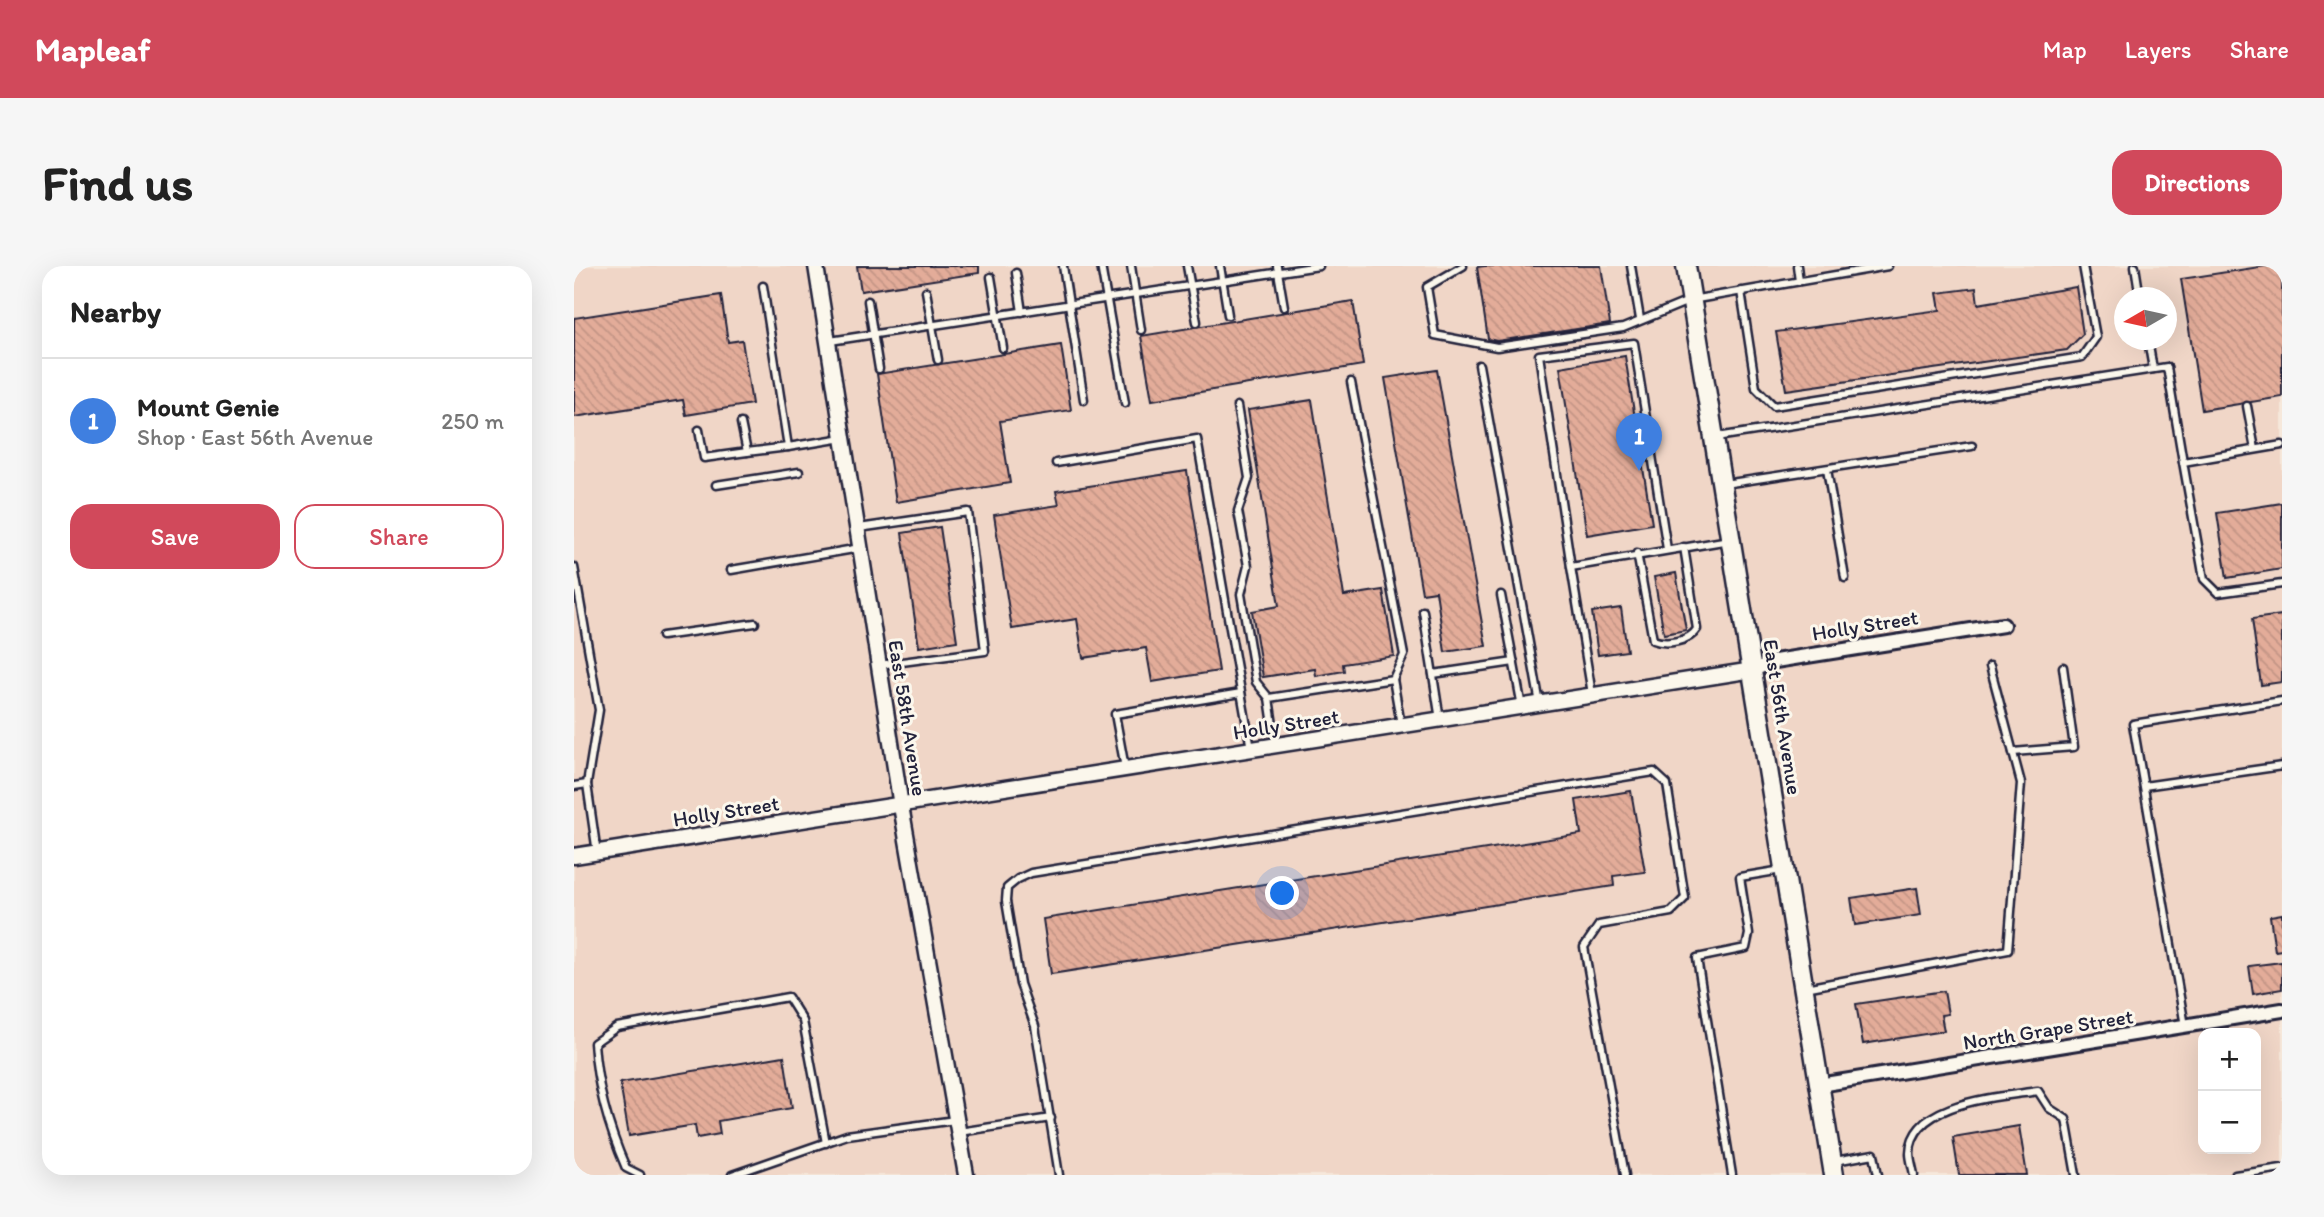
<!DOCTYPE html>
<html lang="en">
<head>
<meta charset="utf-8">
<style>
	body { margin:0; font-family:Itim,sans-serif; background:#f6f6f6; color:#222 }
	.controls { position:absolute; right:21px; bottom:21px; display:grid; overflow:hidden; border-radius:14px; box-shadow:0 7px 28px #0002 }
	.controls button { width:63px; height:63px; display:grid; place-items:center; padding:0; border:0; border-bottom:2px solid #e0e0e0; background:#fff; color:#222; font:35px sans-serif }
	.compass { position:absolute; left:1540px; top:21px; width:63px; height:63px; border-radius:50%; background:#fff; box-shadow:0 7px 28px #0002; rotate:261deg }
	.you { position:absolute; left:709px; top:628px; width:24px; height:24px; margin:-18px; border:5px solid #fff; border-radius:50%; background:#1a73e8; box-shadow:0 0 0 10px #1a73e833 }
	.badge { display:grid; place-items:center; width:46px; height:46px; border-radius:50%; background:#d1495b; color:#fff; font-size:23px; font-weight:700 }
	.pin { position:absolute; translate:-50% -58px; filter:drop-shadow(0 2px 4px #0008) }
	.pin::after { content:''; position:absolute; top:37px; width:24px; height:21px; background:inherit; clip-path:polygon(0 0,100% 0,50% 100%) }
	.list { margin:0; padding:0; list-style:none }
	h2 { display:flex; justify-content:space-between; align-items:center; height:91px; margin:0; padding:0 28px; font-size:30px }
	h2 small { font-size:23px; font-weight:400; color:#767676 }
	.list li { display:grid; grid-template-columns:46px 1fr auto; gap:21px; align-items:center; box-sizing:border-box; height:126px; padding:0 28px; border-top:2px solid #e0e0e0 }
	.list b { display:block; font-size:26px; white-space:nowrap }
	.list p { margin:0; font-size:23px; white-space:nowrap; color:#767676 }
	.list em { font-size:23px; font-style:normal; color:#767676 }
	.actions { display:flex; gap:14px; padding:21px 28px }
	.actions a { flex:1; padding:16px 0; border:2px solid #d1495b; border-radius:21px; text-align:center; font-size:24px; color:#d1495b }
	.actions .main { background:#d1495b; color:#fff }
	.map { position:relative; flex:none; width:1708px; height:909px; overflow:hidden; border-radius:21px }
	header { display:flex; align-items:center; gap:42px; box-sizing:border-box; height:98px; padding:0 35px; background:#d1495b; color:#fff }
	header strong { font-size:33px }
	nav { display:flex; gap:38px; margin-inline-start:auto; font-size:24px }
	.intro { display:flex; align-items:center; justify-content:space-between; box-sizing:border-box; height:168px; padding:0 42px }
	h1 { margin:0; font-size:49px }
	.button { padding:18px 32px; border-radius:21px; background:#d1495b; color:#fff; font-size:24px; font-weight:700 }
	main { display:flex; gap:42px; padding:0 42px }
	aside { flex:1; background:#fff; border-radius:21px; box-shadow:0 7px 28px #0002 }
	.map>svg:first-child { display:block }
</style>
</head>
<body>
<header>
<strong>Mapleaf</strong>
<nav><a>Map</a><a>Layers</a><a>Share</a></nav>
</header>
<div class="intro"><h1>Find us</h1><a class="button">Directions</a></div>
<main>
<aside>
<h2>Nearby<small></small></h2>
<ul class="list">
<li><span class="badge" style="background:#3f7fe0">1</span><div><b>Mount Genie</b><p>Shop · East 56th Avenue</p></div><em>250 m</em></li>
</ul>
<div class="actions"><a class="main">Save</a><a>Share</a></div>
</aside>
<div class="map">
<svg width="1708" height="909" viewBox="0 0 1708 909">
	<defs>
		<pattern id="building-back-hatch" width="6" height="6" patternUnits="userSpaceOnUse" patternTransform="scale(1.75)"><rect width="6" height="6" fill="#e3ac99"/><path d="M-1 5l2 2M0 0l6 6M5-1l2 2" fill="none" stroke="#c29485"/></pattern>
	</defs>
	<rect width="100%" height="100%" fill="#f6e8db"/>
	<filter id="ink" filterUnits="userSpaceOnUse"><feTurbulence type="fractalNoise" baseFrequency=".0143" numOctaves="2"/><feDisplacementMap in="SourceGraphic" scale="14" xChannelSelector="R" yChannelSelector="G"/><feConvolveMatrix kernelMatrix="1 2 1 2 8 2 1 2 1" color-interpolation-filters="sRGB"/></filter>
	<g filter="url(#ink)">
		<path fill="#f0d6c7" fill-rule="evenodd" d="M0,0H1708V909H0ZM1550,32H1592V74H1550ZM1629,767H1682V883H1629Z"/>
		<g fill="url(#building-back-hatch)" stroke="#22223b" stroke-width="2">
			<path d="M283,0H405V7L287,25Z"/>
			<path d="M911,0H1027L1036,58L923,75L914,73L903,1Z"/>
			<path d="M1692,0H1708V131L1628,144L1607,13Z"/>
			<path d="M1502,21L1509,68L1493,84L1212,124L1202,66L1366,44L1363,27L1402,22L1404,38Z"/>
			<path d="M147,29L154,76L168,74L178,138L112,149L109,134L0,151V52Z"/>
			<path d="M779,35L789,99L578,134L567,70Z"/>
			<path d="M487,79L497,144L426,155L436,217L322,236L303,108Z"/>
			<path d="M1051,90L1078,258L1013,269L986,101Z"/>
			<path d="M863,104L912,380L871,386L862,325L848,327L811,112Z"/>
			<path d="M738,134L770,330L809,324L820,390L769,398L770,405L742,410L741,403L689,411L678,345L705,340L674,144Z"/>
			<path d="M613,205L645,405L578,416L572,382L509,392L503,353L438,363L420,249L485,239L482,225Z"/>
			<path d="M1708,237V303L1653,312L1643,247Z"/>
			<path d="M366,261L383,375L345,381L328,267Z"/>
			<path d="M1102,307L1112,364L1090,368L1080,311Z"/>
			<path d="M1047,342L1053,385L1024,389L1018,346Z"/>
			<path d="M1708,349V416L1687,419L1678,353Z"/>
			<path d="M1057,525L1071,606L1039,610L1040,620L477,708L469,653L1007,568L1002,534Z"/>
			<path d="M1343,622L1347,649L1281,659L1277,632Z"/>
			<path d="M1708,648V684L1701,685L1696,650Z"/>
			<path d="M1708,696V723L1679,728L1675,700Z"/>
			<path d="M1370,725L1374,748L1367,749L1370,765L1289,778L1282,738Z"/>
			<path d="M210,790L218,842L144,855L146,868L123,872L121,859L55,870L46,817Z"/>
			<path d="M1445,860L1453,909H1385L1379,871Z"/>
		</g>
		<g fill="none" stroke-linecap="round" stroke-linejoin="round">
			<g stroke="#22223b" stroke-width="11">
				<g id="service">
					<path d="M489,0L510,134"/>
					<path d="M527,0L551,137"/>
					<path d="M557,0L567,64"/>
					<path d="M613,0L623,56"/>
					<path d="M646,0L654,49"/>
					<path d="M703,0L710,41"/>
					<path d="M889,0L853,21L861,69L923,81L1049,62L1117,34L1314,0"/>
					<path d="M1057,0L1066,53"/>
					<path d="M1223,0L1225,15"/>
					<path d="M1561,0L1566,32"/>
					<path d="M442,7L448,46"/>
					<path d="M417,11L429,82"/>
					<path d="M189,20L214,181L269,172"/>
					<path d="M352,25L364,94"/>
					<path d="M1167,25L1182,122L1200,140L1508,91L1522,71L1509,0"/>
					<path d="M294,35L305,103"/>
					<path d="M1574,74L1579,103"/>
					<path d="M256,75L745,0"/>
					<path d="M905,99L966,438"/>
					<path d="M777,116L830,389L819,413"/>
					<path d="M663,140L675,212L664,245L674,300L667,328L682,416L695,432"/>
					<path d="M1673,140L1681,183"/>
					<path d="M167,157L173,186L214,181"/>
					<path d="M125,164L130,192L173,186"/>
					<path d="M1143,171L1593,101L1609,196L1708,179"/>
					<path d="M1609,196L1630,313L1644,327L1708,318"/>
					<path d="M482,197L623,173L677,483"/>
					<path d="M1253,203L1271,312"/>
					<path d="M1150,218L1398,180"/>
					<path d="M142,219L225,206"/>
					<path d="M285,262L394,246L411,385L305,399"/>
					<path d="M1063,287L1079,374C1092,379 1115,376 1123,363L1110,281"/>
					<path d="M0,301L25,444L13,518"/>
					<path d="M997,301L965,89L1060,77L1093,283"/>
					<path d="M157,304L286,282"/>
					<path d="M927,329L948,441"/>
					<path d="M849,345L866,454"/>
					<path d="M88,370L181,357"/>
					<path d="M859,408L940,396"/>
					<path d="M1018,428L997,301L1155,274"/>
					<path d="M702,479L695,432L819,413L827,459"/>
					<path d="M1439,486L1500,481L1489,401"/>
					<path d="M551,502L541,448L667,427"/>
					<path d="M0,520L13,518L23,587"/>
					<path d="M1570,520L1708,500"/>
					<path d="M1231,722L1434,684L1447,517L1416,400"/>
					<path d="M1611,760L1559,458L1708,435"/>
					<path d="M385,866L477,852"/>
					<path d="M1261,895L1300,888L1304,909"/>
					<path d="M66,909L52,902C34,861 23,822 20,777L43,761L214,731L229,755L252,877"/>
					<path d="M158,909L273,869L381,854"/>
					<path d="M485,909L461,760L446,718L432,635L433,622L444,613L457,607L1080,506L1093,518L1111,632L1097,646L1025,659L1010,681L1051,909"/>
					<path d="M1158,909L1123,692L1172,682L1175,668L1166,611L1208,604"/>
					<path d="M1340,909C1339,902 1336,894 1336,887C1337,835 1427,831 1464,825L1475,842L1492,853L1502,909"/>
					<path d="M1661,909L1708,902"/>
				</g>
			</g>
			<g stroke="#22223b" stroke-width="18">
				<g id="minor">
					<path d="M1179,404L1201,395L1429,359"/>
					<path d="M1245,819L1708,744"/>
				</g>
			</g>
			<g stroke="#22223b" stroke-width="19">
				<g id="tertiary">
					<path d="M242,0L327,540L392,909"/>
					<path d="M0,590L1179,404"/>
				</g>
			</g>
			<g stroke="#22223b" stroke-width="23">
				<path id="secondary" d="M1112,0L1260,909"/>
			</g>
			<use href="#service" stroke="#fbf7ec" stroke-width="6"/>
			<use href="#minor" stroke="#fbf7ec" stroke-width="12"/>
			<use href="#tertiary" stroke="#fbf7ec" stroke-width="14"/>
			<use href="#secondary" stroke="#fbf7ec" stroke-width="18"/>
		</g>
	</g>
	<g text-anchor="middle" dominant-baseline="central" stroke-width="6" stroke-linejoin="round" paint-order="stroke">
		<g font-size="21" fill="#22223b" stroke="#fbf7ec">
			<text transform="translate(1291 359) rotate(-9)">Holly Street</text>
			<text transform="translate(1209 451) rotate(81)">East 56th Avenue</text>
			<text transform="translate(334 452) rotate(81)">East 58th Avenue</text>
			<text transform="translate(712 458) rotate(-9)">Holly Street</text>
			<text transform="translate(152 545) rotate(-9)">Holly Street</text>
			<text transform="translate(1474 763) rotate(-9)">North Grape Street</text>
		</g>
	</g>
</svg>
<div class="controls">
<button>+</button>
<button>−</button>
</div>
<svg class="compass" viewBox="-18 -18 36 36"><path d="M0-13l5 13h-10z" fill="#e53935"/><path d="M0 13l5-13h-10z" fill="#767676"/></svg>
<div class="you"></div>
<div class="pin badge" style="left:1065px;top:205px;background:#3f7fe0">1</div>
</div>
</main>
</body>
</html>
